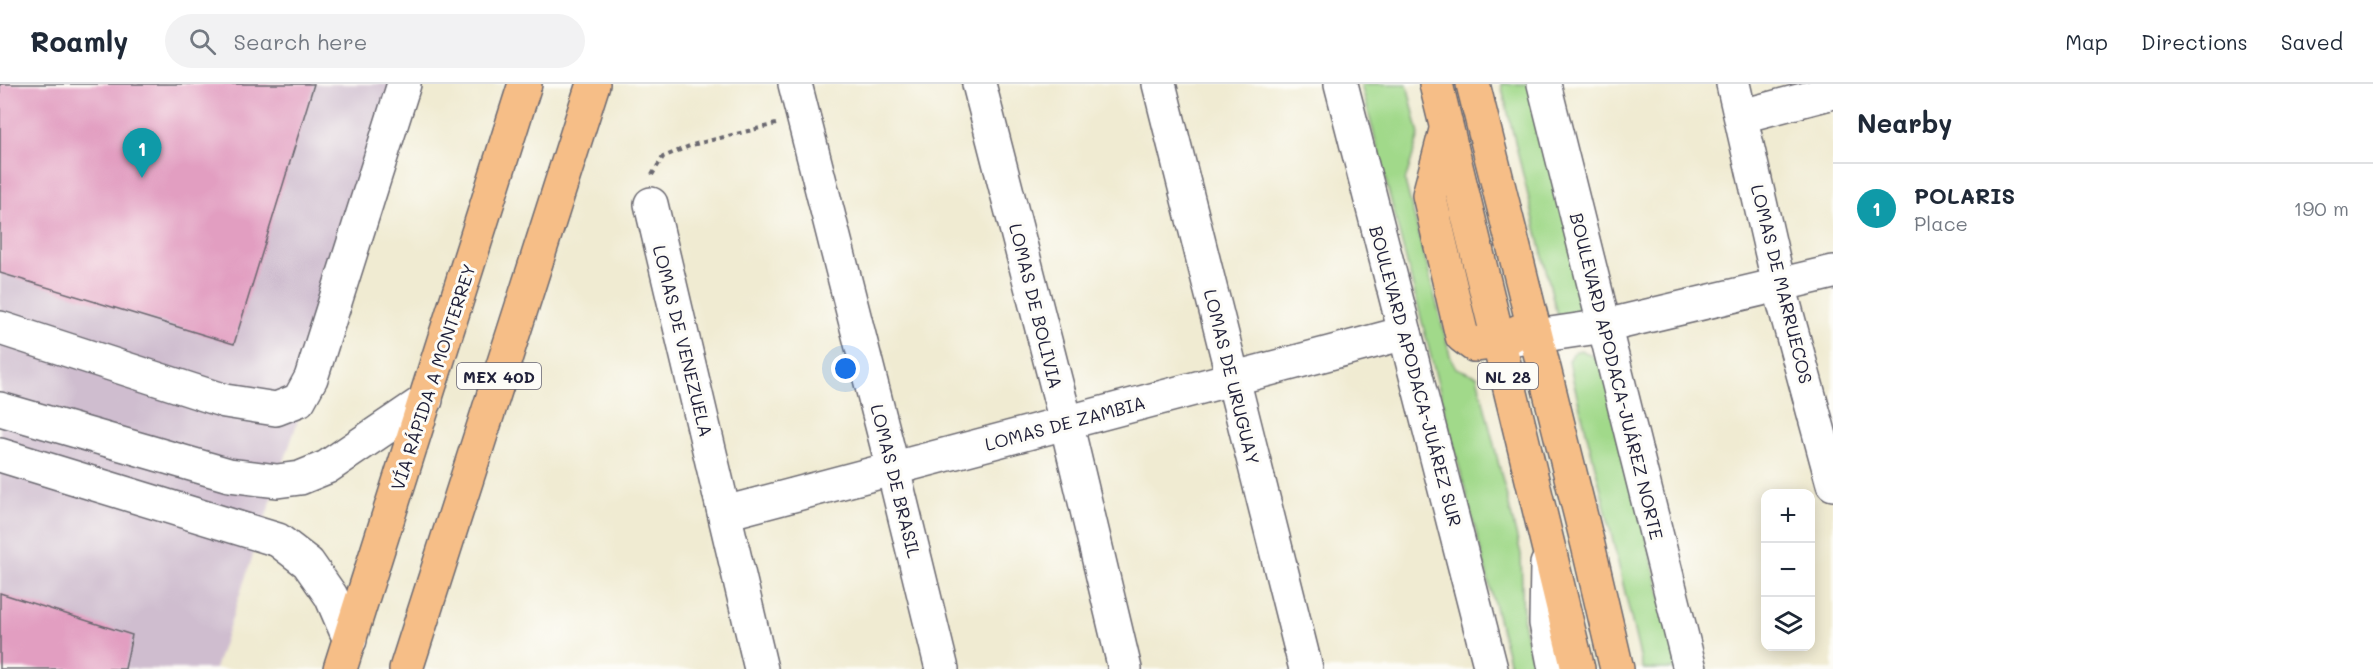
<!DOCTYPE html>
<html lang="en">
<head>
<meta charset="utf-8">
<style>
	body { margin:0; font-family:Mali,sans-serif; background:#f2f2f3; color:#1f2937 }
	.controls { position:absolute; right:18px; bottom:18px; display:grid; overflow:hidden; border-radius:12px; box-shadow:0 3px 15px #0003 }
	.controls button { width:54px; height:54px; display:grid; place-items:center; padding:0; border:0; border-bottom:2px solid #e0e1e3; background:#fff; color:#1f2937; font:30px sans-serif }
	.you { position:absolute; left:846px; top:285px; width:21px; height:21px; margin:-15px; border:4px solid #fff; border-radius:50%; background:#1a73e8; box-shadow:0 0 0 9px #1a73e833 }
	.badge { display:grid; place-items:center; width:39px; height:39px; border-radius:50%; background:#111827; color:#fff; font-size:20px; font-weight:700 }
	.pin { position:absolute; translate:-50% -50px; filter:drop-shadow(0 2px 3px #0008) }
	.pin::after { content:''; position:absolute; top:32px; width:21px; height:18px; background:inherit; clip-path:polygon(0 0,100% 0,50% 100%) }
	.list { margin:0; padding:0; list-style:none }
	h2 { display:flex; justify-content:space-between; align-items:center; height:78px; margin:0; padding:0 24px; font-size:26px }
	h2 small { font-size:20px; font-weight:400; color:#747a83 }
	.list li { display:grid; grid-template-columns:39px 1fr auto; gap:18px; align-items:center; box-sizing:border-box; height:90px; padding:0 24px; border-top:2px solid #e0e1e3 }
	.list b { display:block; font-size:22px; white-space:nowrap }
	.list p { margin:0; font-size:20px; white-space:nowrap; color:#747a83 }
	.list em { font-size:20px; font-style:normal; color:#747a83 }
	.icon { flex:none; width:33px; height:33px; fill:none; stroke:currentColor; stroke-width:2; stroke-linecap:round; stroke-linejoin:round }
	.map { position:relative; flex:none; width:1833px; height:585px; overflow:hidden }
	header { display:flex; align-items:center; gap:36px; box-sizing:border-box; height:84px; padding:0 30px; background:#fff; border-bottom:2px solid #e0e1e3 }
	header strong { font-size:28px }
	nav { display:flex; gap:33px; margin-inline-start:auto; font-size:21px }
	.search { width:420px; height:54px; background:#f2f2f3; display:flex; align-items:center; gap:15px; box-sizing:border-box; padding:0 21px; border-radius:33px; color:#747a83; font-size:22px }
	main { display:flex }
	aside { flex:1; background:#fff }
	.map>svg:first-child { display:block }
</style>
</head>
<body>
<header>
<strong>Roamly</strong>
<div class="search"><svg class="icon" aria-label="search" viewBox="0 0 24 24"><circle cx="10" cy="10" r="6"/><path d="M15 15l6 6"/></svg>Search here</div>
<nav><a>Map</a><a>Directions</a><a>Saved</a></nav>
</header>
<main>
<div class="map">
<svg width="1833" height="585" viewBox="0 0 1833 585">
	<rect width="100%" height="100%" fill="#fdfcf7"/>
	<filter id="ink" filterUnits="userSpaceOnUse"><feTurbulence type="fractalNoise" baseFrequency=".0167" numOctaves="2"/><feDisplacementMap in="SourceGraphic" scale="12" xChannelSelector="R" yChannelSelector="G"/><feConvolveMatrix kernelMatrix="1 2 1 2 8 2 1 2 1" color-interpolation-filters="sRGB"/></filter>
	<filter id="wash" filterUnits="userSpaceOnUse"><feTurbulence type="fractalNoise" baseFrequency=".008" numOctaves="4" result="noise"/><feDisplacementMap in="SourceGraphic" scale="24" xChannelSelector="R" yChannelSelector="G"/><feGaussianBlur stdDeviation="1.35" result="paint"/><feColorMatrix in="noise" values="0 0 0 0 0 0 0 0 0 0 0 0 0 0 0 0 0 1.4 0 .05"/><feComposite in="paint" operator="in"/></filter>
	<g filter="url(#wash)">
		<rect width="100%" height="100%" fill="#f0ebd2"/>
		<path fill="#cfbdcf" d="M0,0H410L215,585H0Z"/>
		<g fill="#a1d98a" stroke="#627e62" stroke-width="1.5">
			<path d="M1361,0H1407L1419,51L1405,97L1451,275L1456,284L1477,292L1521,470L1523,537L1534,585H1511Z"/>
			<path d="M1501,0H1533L1585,215C1577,229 1574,233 1557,231Z"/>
			<path d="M1581,266L1603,278L1679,585H1643L1600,402L1573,296L1569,277L1574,268Z"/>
		</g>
		<g id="blocks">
			<g fill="#e29ec1">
				<path d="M0,0H314L234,260L0,189Z"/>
				<path d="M0,509L132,551L125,585H0Z"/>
			</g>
		</g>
	</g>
	<g filter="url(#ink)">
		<use href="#blocks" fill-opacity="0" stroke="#6a6870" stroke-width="1.5"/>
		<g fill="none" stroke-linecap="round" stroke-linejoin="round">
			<g stroke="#6a6870" stroke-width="36">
				<g id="minor">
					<path d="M795,0L893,385L942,585"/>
					<path d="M979,0L1066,338L1125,585"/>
					<path d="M1159,0L1306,585"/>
					<path d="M1341,0C1391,195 1442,390 1491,585"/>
					<path d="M1544,0L1690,585"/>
					<path d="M1733,0L1779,201L1833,400"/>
					<path d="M1742,32L1833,8"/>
					<path d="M651,120L761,585"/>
					<path d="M0,244L225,317L276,325L299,316L311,294L404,0"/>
					<path d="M1509,256L1605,242L1833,188"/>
					<path d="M0,325L229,391L277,397L300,394L327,383L426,316"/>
					<path d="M0,371L278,456L308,479L331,512L350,556"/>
					<path d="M725,429L1405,249"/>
					<path d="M1547,480L1546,539L1555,585"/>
				</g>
			</g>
			<g stroke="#6a6870" stroke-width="36">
				<g id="major">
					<path d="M1436,0L1578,585"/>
					<path d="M1473,0L1588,461L1617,585"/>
					<path d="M1446,46L1429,111L1462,252L1474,261L1500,258L1519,247"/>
				</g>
			</g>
			<g stroke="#6a6870" stroke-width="36">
				<g id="highway">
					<path d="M340,585L525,0"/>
					<path d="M406,585L593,0"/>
				</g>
			</g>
			<path stroke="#6a6870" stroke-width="4" stroke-dasharray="4.5 4.5" stroke-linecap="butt" d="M652,91L663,73L692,61L776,40"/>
			<use href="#minor" stroke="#fff" stroke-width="33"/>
			<use href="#major" stroke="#f6be87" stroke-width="33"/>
			<use href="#highway" stroke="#f6be87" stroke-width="33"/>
		</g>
	</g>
	<g text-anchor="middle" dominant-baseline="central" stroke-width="6" stroke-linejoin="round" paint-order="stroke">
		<g fill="#fdfcf7" stroke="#646373" stroke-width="1.5">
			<rect x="457" y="279" width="84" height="26" rx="4.5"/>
			<rect x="1478" y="279" width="60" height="26" rx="4.5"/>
		</g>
		<g font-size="16" font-weight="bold" fill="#22223b">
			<text x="499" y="292">MEX 40D</text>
			<text x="1508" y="292">NL 28</text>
		</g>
		<g font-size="18" fill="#22223b" stroke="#fdfcf7">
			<text transform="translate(1782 200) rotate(76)">LOMAS DE MARRUECOS</text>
			<text transform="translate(1036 222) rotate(76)">LOMAS DE BOLIVIA</text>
			<text transform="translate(683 257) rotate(76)">LOMAS DE VENEZUELA</text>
			<text transform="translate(1416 292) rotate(75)">BOULEVARD APODACA-JUÁREZ SUR</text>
			<text transform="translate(1617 292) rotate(76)">BOULEVARD APODACA-JUÁREZ NORTE</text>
			<text transform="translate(433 293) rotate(-72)">VÍA RÁPIDA A MONTERREY</text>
			<text transform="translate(1232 293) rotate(76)">LOMAS DE URUGUAY</text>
			<text transform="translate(1065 339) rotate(-15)">LOMAS DE ZAMBIA</text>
			<text transform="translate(896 397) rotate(76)">LOMAS DE BRASIL</text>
		</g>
	</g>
</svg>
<div class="controls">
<button>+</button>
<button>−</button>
<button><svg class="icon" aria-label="layers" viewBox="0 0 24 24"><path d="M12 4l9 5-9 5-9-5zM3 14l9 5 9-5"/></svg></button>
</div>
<div class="you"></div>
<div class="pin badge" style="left:142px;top:94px;background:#0f9aa8">1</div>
</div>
<aside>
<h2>Nearby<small></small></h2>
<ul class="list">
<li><span class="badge" style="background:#0f9aa8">1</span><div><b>POLARIS</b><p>Place</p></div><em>190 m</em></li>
</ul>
</aside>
</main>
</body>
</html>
